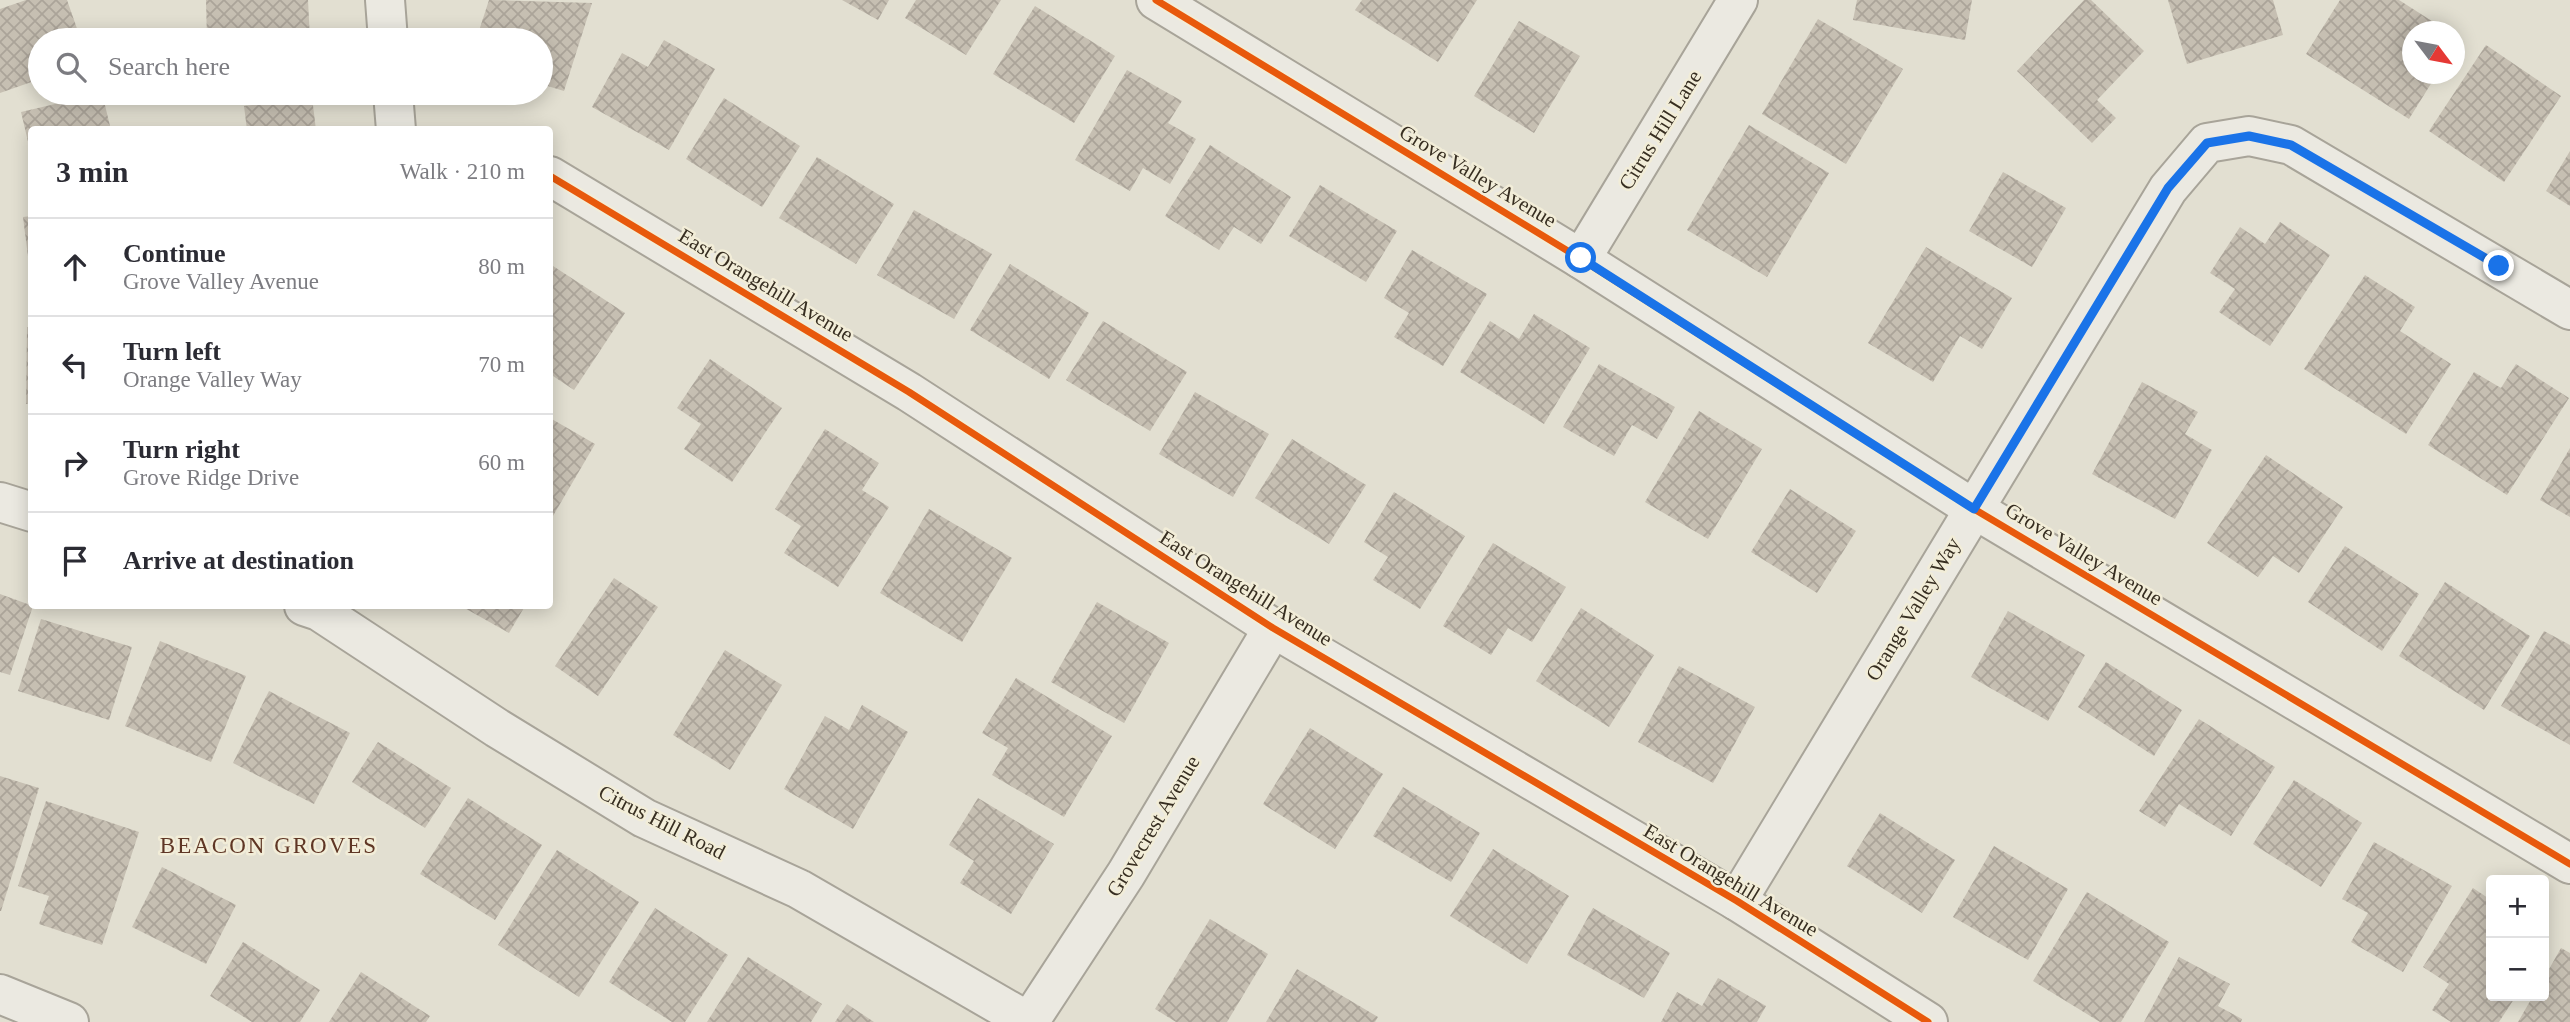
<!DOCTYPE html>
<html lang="en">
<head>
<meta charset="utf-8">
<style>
	body { margin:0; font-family:Georgia,serif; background:#f2f2f3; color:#2b2b33 }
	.controls { position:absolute; right:21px; bottom:21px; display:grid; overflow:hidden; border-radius:7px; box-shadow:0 4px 18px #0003 }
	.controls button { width:63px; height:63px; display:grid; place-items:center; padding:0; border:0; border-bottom:2px solid #e1e1e2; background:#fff; color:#2b2b33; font:35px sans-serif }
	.compass { position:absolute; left:2402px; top:21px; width:63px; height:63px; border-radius:50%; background:#fff; box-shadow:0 4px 18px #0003; rotate:122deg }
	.stop { position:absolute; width:21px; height:21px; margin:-16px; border:5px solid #1a73e8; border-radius:50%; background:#fff }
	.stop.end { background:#1a73e8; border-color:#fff; box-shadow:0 2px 7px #0008 }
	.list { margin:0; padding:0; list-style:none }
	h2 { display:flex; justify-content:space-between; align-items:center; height:91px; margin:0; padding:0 28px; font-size:30px }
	h2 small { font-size:23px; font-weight:400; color:#7c7c81 }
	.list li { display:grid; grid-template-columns:46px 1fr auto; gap:21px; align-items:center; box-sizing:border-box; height:98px; padding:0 28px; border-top:2px solid #e1e1e2 }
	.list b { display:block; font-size:26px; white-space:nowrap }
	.list p { margin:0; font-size:23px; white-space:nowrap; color:#7c7c81 }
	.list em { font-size:23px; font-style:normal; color:#7c7c81 }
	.icon { flex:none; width:38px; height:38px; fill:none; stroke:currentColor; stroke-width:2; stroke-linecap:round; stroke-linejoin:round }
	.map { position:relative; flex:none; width:2570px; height:1022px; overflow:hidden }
	.search { position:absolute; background:#fff; box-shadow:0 4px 18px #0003; left:28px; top:28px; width:525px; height:77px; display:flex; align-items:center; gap:18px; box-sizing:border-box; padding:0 24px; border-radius:38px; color:#7c7c81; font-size:26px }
	.panel { position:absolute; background:#fff; box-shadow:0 4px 18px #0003; left:28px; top:126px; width:525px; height:483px; border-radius:7px }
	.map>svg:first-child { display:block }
</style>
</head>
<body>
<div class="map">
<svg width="2570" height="1022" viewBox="0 0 2570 1022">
	<defs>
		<pattern id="building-cross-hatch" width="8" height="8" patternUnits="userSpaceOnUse" patternTransform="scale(1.75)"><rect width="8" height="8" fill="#c6bfb2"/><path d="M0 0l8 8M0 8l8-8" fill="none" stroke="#aba499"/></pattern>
	</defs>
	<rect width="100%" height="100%" fill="#e2dfd1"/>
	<g fill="url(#building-cross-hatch)">
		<path d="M26,0H67L81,40H40V79L0,93V9Z"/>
		<path d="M206,0H308L310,40H207Z"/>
		<path d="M489,0L592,3L564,91L541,84V40H476Z"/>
		<path d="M842,0H889L878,20Z"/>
		<path d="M916,0H1001L966,55L905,18Z"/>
		<path d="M1362,0H1477L1438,62L1355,10Z"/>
		<path d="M1857,0H1972L1965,40L1853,20Z"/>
		<path d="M2084,0H2091L2144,51L2097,100L2116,118L2092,143L2017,71Z"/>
		<path d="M2168,0H2273L2283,35L2187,64Z"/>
		<path d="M2340,0H2399L2449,32H2412V74H2437L2409,119L2306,54Z"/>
		<path d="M1035,6L1115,56L1074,123L993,74Z"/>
		<path d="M1818,19L1903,69L1846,164L1762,114Z"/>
		<path d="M1519,21L1580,56L1534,133L1474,96Z"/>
		<path d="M664,40L715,69L669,150L592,107L622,53L648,67Z"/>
		<path d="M2486,45L2561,96L2504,182L2429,131Z"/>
		<path d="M1127,70L1182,101L1168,123L1196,139L1170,184L1143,168L1130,191L1075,160Z"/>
		<path d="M102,93L111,130H32L30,150L21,112Z"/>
		<path d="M312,97L316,130H247L244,106Z"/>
		<path d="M724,98L800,146L762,207L686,159Z"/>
		<path d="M1749,125L1829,173L1767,277L1687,230Z"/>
		<path d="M1210,145L1291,197L1261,244L1234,227L1219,250L1165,216Z"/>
		<path d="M2570,151V206L2546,191Z"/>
		<path d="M817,157L894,204L856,264L779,218Z"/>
		<path d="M2003,172L2066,208L2032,267L1969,231Z"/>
		<path d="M1320,185L1397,231L1366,282L1289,236Z"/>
		<path d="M914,210L992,254L954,319L877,275Z"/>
		<path d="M32,216V272H30L23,217Z"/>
		<path d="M2280,222L2330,255L2270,346L2219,312L2235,289L2210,273L2240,227L2265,244Z"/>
		<path d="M1926,247L2012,298L1982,349L1960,336L1933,382L1868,343Z"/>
		<path d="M1412,250L1487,294L1443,366L1394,337L1409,313L1384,298Z"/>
		<path d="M550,264L625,313L574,390L550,374Z"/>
		<path d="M1010,264L1089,313L1049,379L970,330Z"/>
		<path d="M2365,275L2415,307L2400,331L2451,364L2406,434L2304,369Z"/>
		<path d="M1534,314L1590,348L1544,424L1460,372L1490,321L1519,339Z"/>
		<path d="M1103,321L1187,372L1150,431L1066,380Z"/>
		<path d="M27,327H32V404H26Z"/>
		<path d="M710,359L782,408L732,482L684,449L701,424L677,408Z"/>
		<path d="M1599,364L1675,407L1657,439L1632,425L1614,456L1563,427Z"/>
		<path d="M2516,364L2569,398L2507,495L2428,445L2474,372L2501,388Z"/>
		<path d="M2142,382L2198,412L2185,434L2212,450L2175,519L2092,474Z"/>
		<path d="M1195,392L1269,434L1233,497L1159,454Z"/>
		<path d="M1699,411L1762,449L1708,539L1645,502Z"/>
		<path d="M550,418L595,444L550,521Z"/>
		<path d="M825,429L879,463L862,490L889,507L838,587L784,553L801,526L775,509Z"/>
		<path d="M1292,439L1366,485L1329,544L1255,498Z"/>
		<path d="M2570,448V517L2540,500Z"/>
		<path d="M2266,455L2343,507L2299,573L2273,556L2258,577L2207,543Z"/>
		<path d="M1790,489L1856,531L1817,593L1751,552Z"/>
		<path d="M1394,492L1465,536L1420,609L1373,580L1388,557L1364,542Z"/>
		<path d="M929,509L1012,558L962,642L880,593Z"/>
		<path d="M1493,543L1566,587L1532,642L1508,628L1491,655L1443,626Z"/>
		<path d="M2345,546L2419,594L2382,651L2308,602Z"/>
		<path d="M614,578L658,607L598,696L555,666Z"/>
		<path d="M2445,582L2530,636L2484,710L2399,656Z"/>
		<path d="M0,594L33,606L10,675L0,672Z"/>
		<path d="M1097,602L1169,643L1124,723L1051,682Z"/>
		<path d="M461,606H525L509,633Z"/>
		<path d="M1581,608L1654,655L1609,727L1536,681Z"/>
		<path d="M2008,611L2085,655L2048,721L1971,677Z"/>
		<path d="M41,619L132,647L109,720L18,691Z"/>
		<path d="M2544,631L2570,645V745L2501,706Z"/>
		<path d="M160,641L246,676L211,762L125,726Z"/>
		<path d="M725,650L782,685L730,770L673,735Z"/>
		<path d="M2106,662L2182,710L2154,756L2078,707Z"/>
		<path d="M1679,666L1755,707L1713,783L1638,742Z"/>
		<path d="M1016,678L1112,736L1064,817L992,775L1008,748L982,733Z"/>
		<path d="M269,691L350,733L314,804L233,763Z"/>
		<path d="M862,705L908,732L853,829L784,789L825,716L849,730Z"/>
		<path d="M2199,719L2275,767L2231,836L2179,804L2165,827L2139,811Z"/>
		<path d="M1310,728L1383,774L1335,849L1263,804Z"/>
		<path d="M378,742L451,788L425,828L352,782Z"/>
		<path d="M0,776L39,788L1,911H0Z"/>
		<path d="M2294,780L2362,823L2321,887L2253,844Z"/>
		<path d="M1403,787L1480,833L1451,882L1373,836Z"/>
		<path d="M468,798L542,845L495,920L420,874Z"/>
		<path d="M978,798L1054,844L1011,914L960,883L974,861L949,845Z"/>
		<path d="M46,801L139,832L102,945L39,924L49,896L18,886Z"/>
		<path d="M1880,813L1955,860L1922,913L1847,866Z"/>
		<path d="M2374,842L2452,886L2403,972L2351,942L2368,913L2342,899Z"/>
		<path d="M1994,846L2068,889L2028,960L1953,917Z"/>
		<path d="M1493,849L1569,896L1527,964L1450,916Z"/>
		<path d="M557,850L639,902L579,997L498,945Z"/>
		<path d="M162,867L236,905L206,964L132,927Z"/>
		<path d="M2473,888L2491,900V996H2516L2499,1022H2451L2432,1010L2449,984L2423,967Z"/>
		<path d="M2087,892L2169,942L2121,1022H2100L2033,981Z"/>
		<path d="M655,908L728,955L685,1022H672L609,982Z"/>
		<path d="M1593,908L1670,953L1644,998L1567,955Z"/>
		<path d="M1210,919L1268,954L1227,1022H1176L1155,1009Z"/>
		<path d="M243,942L320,990L300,1022H252L210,996Z"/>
		<path d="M2561,948L2570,953V1022H2518L2533,996H2544V978Z"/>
		<path d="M748,957L822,1004L811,1022H707Z"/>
		<path d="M2179,957L2230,984L2218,1006L2242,1019L2241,1022H2144Z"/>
		<path d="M1297,969L1378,1017L1375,1022H1266Z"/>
		<path d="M361,972L430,1016L426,1022H329Z"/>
		<path d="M1718,978L1766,1006L1757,1022H1661L1677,992L1702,1006Z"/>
		<path d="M847,1004L874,1022H835Z"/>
	</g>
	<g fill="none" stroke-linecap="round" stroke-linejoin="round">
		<g stroke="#a8a499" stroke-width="42">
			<g id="minor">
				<path d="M385,0L388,40"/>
				<path d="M1156,0L1581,259L1974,509L2570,864"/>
				<path d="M393,93L396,130"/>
				<path d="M550,176L909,392L1273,628L1737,901L1928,1022"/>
				<path d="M1581,259L1738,0"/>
				<path d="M0,502L32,512"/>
				<path d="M304,606L319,611L497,728L644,818L799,889L1029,1022"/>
				<path d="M1737,901L2168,189L2207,143L2249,136L2291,145L2570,310"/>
				<path d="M0,994L69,1022"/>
				<path d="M1029,1022L1126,874L1273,628"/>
			</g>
		</g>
		<use href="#minor" stroke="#ebe9e1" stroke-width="38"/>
		<g stroke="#f2edd8" stroke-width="11">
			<g id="cycleway">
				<path d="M1156,0L1581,259L1974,509L2570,864"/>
				<path d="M550,176L909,392L1273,628L1737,901L1928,1022"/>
			</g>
		</g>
		<use href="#cycleway" stroke="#e8590c" stroke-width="7"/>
	</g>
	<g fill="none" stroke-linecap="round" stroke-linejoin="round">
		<path stroke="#1a73e8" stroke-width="9" d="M1581,258L1974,509L2168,188L2207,143L2249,136L2291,145L2499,266"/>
	</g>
	<g text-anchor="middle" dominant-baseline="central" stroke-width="5" stroke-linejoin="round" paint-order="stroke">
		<g font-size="21" fill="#372e21" stroke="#f2edd8">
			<text transform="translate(1660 130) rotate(-58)">Citrus Hill Lane</text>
			<text transform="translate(1478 176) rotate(31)">Grove Valley Avenue</text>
			<text transform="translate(766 285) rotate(31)">East Orangehill Avenue</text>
			<text transform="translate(2084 554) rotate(31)">Grove Valley Avenue</text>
			<text transform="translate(1246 588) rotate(32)">East Orangehill Avenue</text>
			<text transform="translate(1913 609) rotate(-59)">Orange Valley Way</text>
			<text transform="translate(662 822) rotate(27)">Citrus Hill Road</text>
			<text transform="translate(1153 826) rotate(-59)">Grovecrest Avenue</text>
			<text transform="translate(1731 880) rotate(31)">East Orangehill Avenue</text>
		</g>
		<g font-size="23" letter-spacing="2" fill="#5f3625" stroke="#f2edd8">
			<text x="269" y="845">BEACON GROVES</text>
		</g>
	</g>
</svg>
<div class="controls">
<button>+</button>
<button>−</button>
</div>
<svg class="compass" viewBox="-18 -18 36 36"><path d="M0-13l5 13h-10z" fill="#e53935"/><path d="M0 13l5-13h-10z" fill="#7c7c81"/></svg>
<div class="stop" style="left:1581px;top:258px"></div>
<div class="stop end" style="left:2499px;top:266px"></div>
<div class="search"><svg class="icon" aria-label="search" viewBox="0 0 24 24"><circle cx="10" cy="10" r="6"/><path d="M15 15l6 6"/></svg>Search here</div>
<section class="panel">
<h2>3 min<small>Walk · 210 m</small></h2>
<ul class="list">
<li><svg class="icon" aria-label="ahead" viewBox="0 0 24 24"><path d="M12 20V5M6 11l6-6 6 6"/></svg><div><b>Continue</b><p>Grove Valley Avenue</p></div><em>80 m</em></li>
<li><svg class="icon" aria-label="left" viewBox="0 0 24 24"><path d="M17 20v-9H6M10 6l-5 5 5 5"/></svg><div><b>Turn left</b><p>Orange Valley Way</p></div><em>70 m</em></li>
<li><svg class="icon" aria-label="right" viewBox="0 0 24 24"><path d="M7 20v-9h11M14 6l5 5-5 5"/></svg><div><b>Turn right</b><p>Grove Ridge Drive</p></div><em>60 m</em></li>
<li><svg class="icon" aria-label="arrive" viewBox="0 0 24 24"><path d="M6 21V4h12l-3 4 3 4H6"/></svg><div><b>Arrive at destination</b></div></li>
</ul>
</section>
</div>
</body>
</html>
